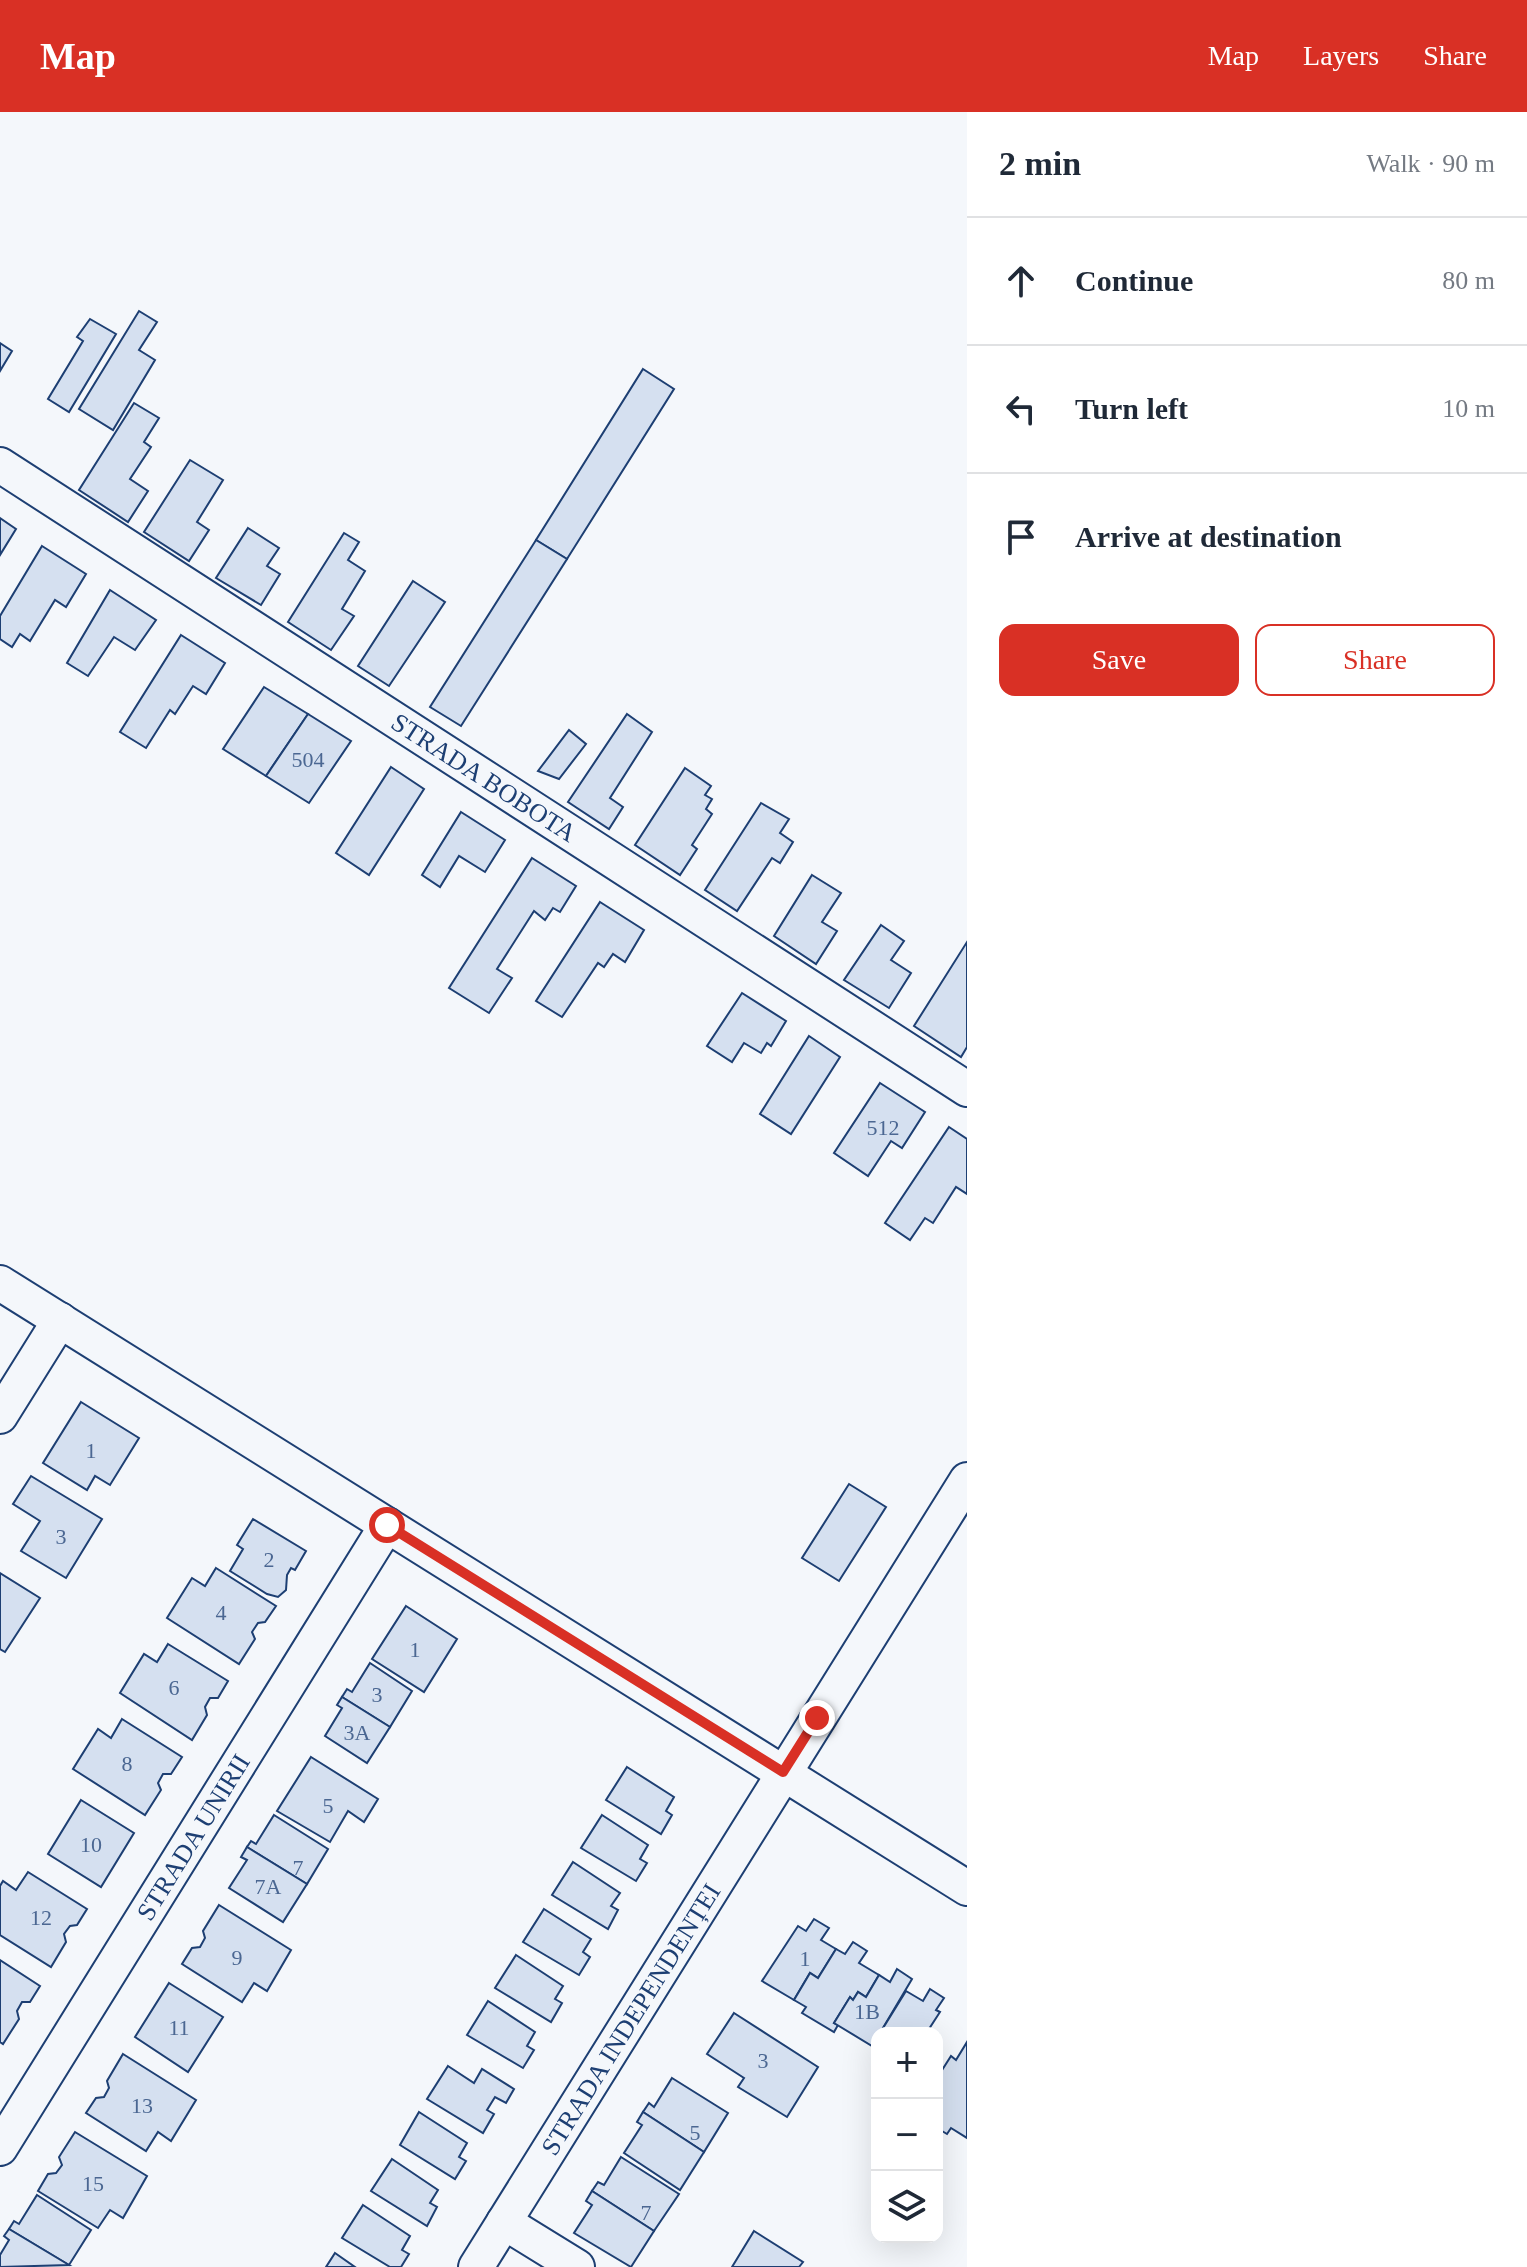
<!DOCTYPE html>
<html lang="en">
<head>
<meta charset="utf-8">
<style>
	body { margin:0; font-family:Georgia,serif; background:#f2f2f3; color:#1f2937 }
	.controls { position:absolute; right:24px; bottom:24px; display:grid; overflow:hidden; border-radius:16px; box-shadow:0 8px 32px #0002 }
	.controls button { width:72px; height:72px; display:grid; place-items:center; padding:0; border:0; border-bottom:2px solid #e0e1e3; background:#fff; color:#1f2937; font:40px sans-serif }
	.stop { position:absolute; width:24px; height:24px; margin:-18px; border:6px solid #d93025; border-radius:50%; background:#fff }
	.stop.end { background:#d93025; border-color:#fff; box-shadow:0 2px 8px #0008 }
	.list { margin:0; padding:0; list-style:none }
	h2 { display:flex; justify-content:space-between; align-items:center; height:104px; margin:0; padding:0 32px; font-size:34px }
	h2 small { font-size:26px; font-weight:400; color:#747a83 }
	.list li { display:grid; grid-template-columns:52px 1fr auto; gap:24px; align-items:center; box-sizing:border-box; height:128px; padding:0 32px; border-top:2px solid #e0e1e3 }
	.list b { display:block; font-size:30px; white-space:nowrap }
	.list em { font-size:26px; font-style:normal; color:#747a83 }
	.actions { display:flex; gap:16px; padding:24px 32px }
	.actions a { flex:1; padding:18px 0; border:2px solid #d93025; border-radius:16px; text-align:center; font-size:28px; color:#d93025 }
	.actions .main { background:#d93025; color:#fff }
	.icon { flex:none; width:44px; height:44px; fill:none; stroke:currentColor; stroke-width:2; stroke-linecap:round; stroke-linejoin:round }
	.map { position:relative; flex:none; width:967px; height:2155px; overflow:hidden }
	header { display:flex; align-items:center; gap:48px; box-sizing:border-box; height:112px; padding:0 40px; background:#d93025; color:#fff }
	header strong { font-size:38px }
	nav { display:flex; gap:44px; margin-inline-start:auto; font-size:28px }
	main { display:flex }
	aside { flex:1; background:#fff }
	.map>svg:first-child { display:block }
</style>
</head>
<body>
<header>
<strong>Map</strong>
<nav><a>Map</a><a>Layers</a><a>Share</a></nav>
</header>
<main>
<div class="map">
<svg width="967" height="2155" viewBox="0 0 967 2155">
	<rect width="100%" height="100%" fill="#f4f7fb"/>
	<g fill="#d5e0f0" stroke="#1d3f73" stroke-width="2">
		<path d="M139,199L157,210L139,238L155,248L113,318L79,297Z"/>
		<path d="M90,207L116,222L69,300L48,287L83,229L77,225Z"/>
		<path d="M0,231L12,239L0,259Z"/>
		<path d="M643,257L674,277L567,447L536,428Z"/>
		<path d="M134,291L159,306L144,330L151,335L130,367L148,379L128,410L79,378Z"/>
		<path d="M190,348L223,368L197,410L209,418L189,449L144,420Z"/>
		<path d="M0,406L16,417L0,443Z"/>
		<path d="M248,416L279,436L267,454L280,462L261,493L216,466Z"/>
		<path d="M344,421L359,430L348,448L365,459L342,497L354,504L331,538L288,510Z"/>
		<path d="M536,428L567,447L461,614L430,595Z"/>
		<path d="M42,434L86,462L66,495L55,488L30,529L20,522L12,535L0,527V504Z"/>
		<path d="M413,469L445,490L389,574L358,554Z"/>
		<path d="M110,478L156,508L135,538L114,525L88,564L67,551Z"/>
		<path d="M181,523L225,551L206,582L193,574L175,602L170,598L146,636L120,620Z"/>
		<path d="M264,575L308,602L266,664L223,637Z"/>
		<path d="M308,602L351,629L309,691L266,664Z"/>
		<path d="M627,602L652,620L610,686L623,695L609,717L568,690Z"/>
		<path d="M569,618L586,632L559,667L538,659Z"/>
		<path d="M391,655L424,677L369,763L336,741Z"/>
		<path d="M685,656L711,674L705,683L712,687L706,697L712,702L692,733L697,737L680,763L635,733Z"/>
		<path d="M761,691L789,707L780,721L793,730L780,751L772,746L737,799L705,778Z"/>
		<path d="M461,700L505,728L485,760L459,744L440,775L422,763Z"/>
		<path d="M532,746L576,774L560,800L553,796L545,808L534,799L497,857L512,866L489,901L449,876Z"/>
		<path d="M812,763L841,781L822,810L837,819L816,852L774,824Z"/>
		<path d="M600,790L644,818L625,850L613,842L604,855L598,851L562,905L536,889Z"/>
		<path d="M881,813L904,829L891,848L911,861L889,896L844,868Z"/>
		<path d="M967,830V935L961,945L914,914Z"/>
		<path d="M742,881L786,909L771,934L767,931L761,941L744,931L732,950L707,934Z"/>
		<path d="M809,924L840,945L791,1022L760,1002Z"/>
		<path d="M880,971L925,1000L902,1036L891,1029L868,1064L834,1041Z"/>
		<path d="M949,1015L967,1027V1082L956,1075L933,1111L925,1106L910,1128L885,1111Z"/>
		<path d="M81,1290L139,1326L110,1373L95,1364L87,1378L43,1351Z"/>
		<path d="M31,1364L102,1407L66,1466L21,1439L40,1409L13,1392Z"/>
		<path d="M849,1372L886,1395L839,1469L802,1446Z"/>
		<path d="M253,1407L306,1439L295,1458L291,1456L287,1463L286,1478L278,1485L267,1482L230,1459L243,1437L237,1433Z"/>
		<path d="M216,1456L276,1494L265,1510L258,1511L252,1520L255,1527L239,1552L167,1506L192,1466L205,1474Z"/>
		<path d="M0,1461L40,1486L5,1540L0,1537Z"/>
		<path d="M406,1494L457,1527L424,1580L372,1547Z"/>
		<path d="M168,1532L228,1569L218,1586H210L205,1595L207,1603L192,1628L120,1581L144,1542L157,1550Z"/>
		<path d="M370,1551L412,1579L390,1615L342,1585L347,1577L352,1580Z"/>
		<path d="M342,1585L390,1615L367,1651L325,1624L342,1596L337,1593Z"/>
		<path d="M122,1607L182,1645L171,1662H163L158,1671L161,1678L145,1703L73,1657L98,1617L111,1626Z"/>
		<path d="M311,1645L378,1687L364,1710L348,1699L330,1730L277,1699Z"/>
		<path d="M627,1655L674,1685L666,1699L672,1703L661,1722L606,1688Z"/>
		<path d="M81,1688L134,1721L101,1775L48,1742Z"/>
		<path d="M274,1703L328,1737L307,1772L247,1735L251,1729L256,1732Z"/>
		<path d="M602,1703L648,1733L640,1747L647,1751L636,1769L581,1736Z"/>
		<path d="M247,1735L307,1772L283,1810L229,1776L247,1748L241,1745Z"/>
		<path d="M573,1750L620,1781L611,1794L618,1798L608,1817L552,1783Z"/>
		<path d="M28,1760L87,1797L77,1813L70,1814L64,1822L66,1830L51,1855L0,1823V1774L3,1769L16,1778Z"/>
		<path d="M219,1793L291,1838L267,1879L254,1871L242,1890L182,1852L192,1836L200,1835L205,1826L203,1819Z"/>
		<path d="M544,1797L591,1827L583,1840L590,1845L579,1863L523,1830Z"/>
		<path d="M814,1807L829,1816L821,1828L836,1837L818,1866L810,1861L794,1888L762,1869L798,1814L806,1819Z"/>
		<path d="M853,1830L867,1839L859,1851L879,1863L866,1885L858,1880L853,1888L850,1885L834,1911L838,1913L834,1920L802,1901L806,1895L794,1888L810,1861L818,1866L836,1837L845,1842Z"/>
		<path d="M516,1843L563,1874L555,1887L562,1891L551,1910L495,1876Z"/>
		<path d="M0,1848L40,1874L30,1890H22L17,1899L19,1907L3,1932L0,1930Z"/>
		<path d="M897,1857L912,1867L880,1921H877L872,1934L834,1911L850,1885L853,1888L858,1880L866,1885L879,1863L890,1870Z"/>
		<path d="M169,1871L223,1905L188,1960L135,1925Z"/>
		<path d="M930,1877L944,1886L936,1898L940,1900L929,1917L936,1921H880L906,1879L923,1889Z"/>
		<path d="M488,1889L535,1920L527,1934L534,1938L523,1956L467,1923Z"/>
		<path d="M734,1901L818,1955L787,2005L738,1975L744,1966L707,1942Z"/>
		<path d="M967,1930V2026L951,2016L947,2022L937,2016V1966L951,1944L956,1948Z"/>
		<path d="M123,1942L196,1988L171,2029L158,2020L146,2039L86,2001L96,1986L104,1985L109,1976L107,1969Z"/>
		<path d="M448,1954L474,1971L482,1957L514,1977L506,1991L495,1985L487,1998L494,2002L483,2021L427,1987Z"/>
		<path d="M672,1966L728,2001L704,2040L643,2000L649,1991L654,1995Z"/>
		<path d="M419,2000L467,2031L459,2045L466,2049L455,2067L400,2033Z"/>
		<path d="M643,2000L704,2040L680,2078L624,2041L642,2013L637,2010Z"/>
		<path d="M75,2020L147,2064L123,2106L110,2098L98,2116L38,2079L48,2062L56,2061L62,2053L59,2045Z"/>
		<path d="M621,2045L679,2082L654,2119L592,2079L598,2070L604,2073Z"/>
		<path d="M392,2047L438,2078L430,2091L437,2095L427,2114L371,2079Z"/>
		<path d="M592,2079L654,2119L631,2155L574,2121L592,2093L586,2089Z"/>
		<path d="M37,2083L91,2118L69,2153L9,2117L14,2109L19,2112Z"/>
		<path d="M363,2093L410,2124L402,2138L409,2142L401,2155H390L342,2126Z"/>
		<path d="M9,2117L69,2153L0,2155V2143L9,2128L4,2124Z"/>
		<path d="M754,2119L803,2150L799,2155H732Z"/>
		<path d="M335,2141L355,2155H326Z"/>
	</g>
	<g fill="none" stroke-linecap="round" stroke-linejoin="round">
		<g stroke="#1d3f73" stroke-width="38">
			<g id="street">
				<path id="s1" d="M0,353L967,977"/>
				<path d="M0,1171L967,1776"/>
				<path d="M0,1304L60,1208"/>
				<path id="s2" d="M0,2036L387,1413"/>
				<path d="M504,2110L577,2155"/>
				<path id="s3" d="M476,2155L967,1368"/>
			</g>
		</g>
		<use href="#street" stroke="#f4f7fb" stroke-width="34"/>
	</g>
	<g fill="none" stroke-linecap="round" stroke-linejoin="round">
		<path stroke="#d93025" stroke-width="10" d="M387,1413L783,1660L817,1606"/>
	</g>
	<g text-anchor="middle" dominant-baseline="central" stroke-width="6" stroke-linejoin="round" paint-order="stroke">
		<g font-size="22" fill="#4b6792">
			<text x="308" y="647">504</text>
			<text x="883" y="1015">512</text>
			<text x="91" y="1338">1</text>
			<text x="61" y="1424">3</text>
			<text x="269" y="1447">2</text>
			<text x="221" y="1500">4</text>
			<text x="415" y="1537">1</text>
			<text x="174" y="1575">6</text>
			<text x="377" y="1582">3</text>
			<text x="357" y="1620">3A</text>
			<text x="127" y="1651">8</text>
			<text x="328" y="1693">5</text>
			<text x="91" y="1732">10</text>
			<text x="298" y="1755">7</text>
			<text x="268" y="1774">7A</text>
			<text x="41" y="1805">12</text>
			<text x="237" y="1845">9</text>
			<text x="805" y="1846">1</text>
			<text x="867" y="1899">1B</text>
			<text x="179" y="1915">11</text>
			<text x="763" y="1948">3</text>
			<text x="142" y="1993">13</text>
			<text x="695" y="2020">5</text>
			<text x="93" y="2071">15</text>
			<text x="646" y="2100">7</text>
		</g>
		<g font-size="26" fill="#1d3f73" stroke="#f4f7fb">
			<text stroke="none"><textPath href="#s1" startOffset="576">STRADA BOBOTA</textPath></text>
			<text stroke="none"><textPath href="#s2" startOffset="366">STRADA UNIRII</textPath></text>
			<text stroke="none"><textPath href="#s3" startOffset="292">STRADA INDEPENDENȚEI</textPath></text>
		</g>
	</g>
</svg>
<div class="controls">
<button>+</button>
<button>−</button>
<button><svg class="icon" aria-label="layers" viewBox="0 0 24 24"><path d="M12 4l9 5-9 5-9-5zM3 14l9 5 9-5"/></svg></button>
</div>
<div class="stop" style="left:387px;top:1413px"></div>
<div class="stop end" style="left:817px;top:1606px"></div>
</div>
<aside>
<h2>2 min<small>Walk · 90 m</small></h2>
<ul class="list">
<li><svg class="icon" aria-label="ahead" viewBox="0 0 24 24"><path d="M12 20V5M6 11l6-6 6 6"/></svg><div><b>Continue</b></div><em>80 m</em></li>
<li><svg class="icon" aria-label="left" viewBox="0 0 24 24"><path d="M17 20v-9H6M10 6l-5 5 5 5"/></svg><div><b>Turn left</b></div><em>10 m</em></li>
<li><svg class="icon" aria-label="arrive" viewBox="0 0 24 24"><path d="M6 21V4h12l-3 4 3 4H6"/></svg><div><b>Arrive at destination</b></div></li>
</ul>
<div class="actions"><a class="main">Save</a><a>Share</a></div>
</aside>
</main>
</body>
</html>
